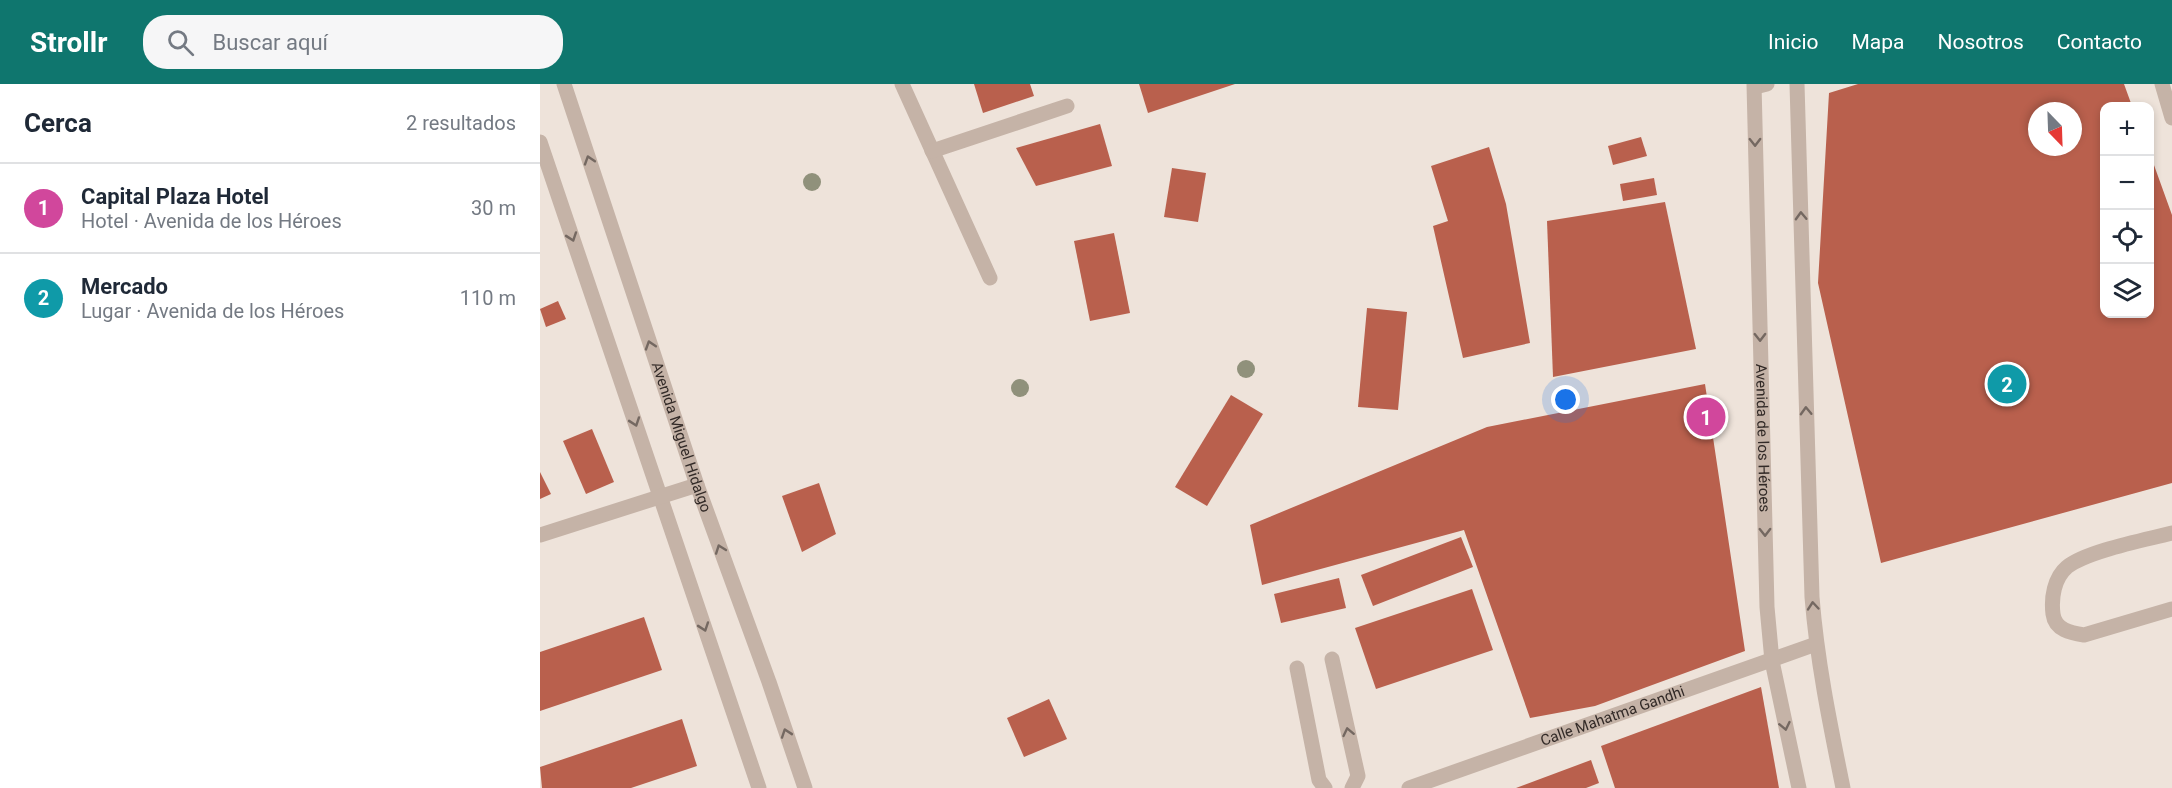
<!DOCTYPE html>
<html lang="es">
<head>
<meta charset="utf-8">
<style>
	body { margin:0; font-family:Roboto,sans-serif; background:#f6f6f7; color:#1f2937 }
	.controls { position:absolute; right:18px; top:18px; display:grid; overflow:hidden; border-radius:12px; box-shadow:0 3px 9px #0003 }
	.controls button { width:54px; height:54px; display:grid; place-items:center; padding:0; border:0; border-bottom:2px solid #e0e1e3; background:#fff; color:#1f2937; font:30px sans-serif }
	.compass { position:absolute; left:1488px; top:18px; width:54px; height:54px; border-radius:50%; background:#fff; box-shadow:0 3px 9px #0003; rotate:157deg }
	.you { position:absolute; left:1026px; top:316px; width:21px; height:21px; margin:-15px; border:4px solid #fff; border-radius:50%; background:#1a73e8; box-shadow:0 0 0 9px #1a73e833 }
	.badge { display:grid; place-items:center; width:39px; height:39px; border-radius:50%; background:#0f766e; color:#fff; font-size:20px; font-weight:700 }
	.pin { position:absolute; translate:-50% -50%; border:3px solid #fff; box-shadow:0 2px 6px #0006 }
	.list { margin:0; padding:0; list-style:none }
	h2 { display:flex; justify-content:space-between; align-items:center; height:78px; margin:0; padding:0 24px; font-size:26px }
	h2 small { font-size:20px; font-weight:400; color:#747a83 }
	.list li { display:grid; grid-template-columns:39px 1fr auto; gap:18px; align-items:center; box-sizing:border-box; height:90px; padding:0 24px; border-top:2px solid #e0e1e3 }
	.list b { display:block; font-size:22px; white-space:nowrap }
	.list p { margin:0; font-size:20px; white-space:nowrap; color:#747a83 }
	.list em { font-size:20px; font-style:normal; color:#747a83 }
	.icon { flex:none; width:33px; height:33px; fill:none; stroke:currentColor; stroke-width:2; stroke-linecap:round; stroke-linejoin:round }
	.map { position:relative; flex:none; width:1632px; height:704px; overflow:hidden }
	header { display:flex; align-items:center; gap:36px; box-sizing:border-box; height:84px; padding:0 30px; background:#0f766e; color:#fff }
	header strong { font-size:28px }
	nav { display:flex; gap:33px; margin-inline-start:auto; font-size:21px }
	.search { width:420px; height:54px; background:#f6f6f7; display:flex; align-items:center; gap:15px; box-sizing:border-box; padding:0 21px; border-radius:24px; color:#747a83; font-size:22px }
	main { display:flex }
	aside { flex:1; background:#fff }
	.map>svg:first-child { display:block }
</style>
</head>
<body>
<header>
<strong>Strollr</strong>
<div class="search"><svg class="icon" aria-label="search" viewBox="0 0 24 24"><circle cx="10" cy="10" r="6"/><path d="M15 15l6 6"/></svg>Buscar aquí</div>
<nav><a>Inicio</a><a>Mapa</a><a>Nosotros</a><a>Contacto</a></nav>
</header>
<main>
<aside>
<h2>Cerca<small>2 resultados</small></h2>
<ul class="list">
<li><span class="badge" style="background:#d1479c">1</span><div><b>Capital Plaza Hotel</b><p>Hotel · Avenida de los Héroes</p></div><em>30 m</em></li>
<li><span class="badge" style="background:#0f9aa8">2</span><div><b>Mercado</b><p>Lugar · Avenida de los Héroes</p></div><em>110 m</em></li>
</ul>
</aside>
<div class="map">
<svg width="1632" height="704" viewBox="0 0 1632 704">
	<rect width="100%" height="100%" fill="#eee3da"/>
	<g fill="#b9604d" fill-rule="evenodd">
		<path d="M434,0H490L494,12L443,29Z"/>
		<path d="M599,0H695L608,29Z"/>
		<path d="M1318,0H1584L1592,22H1564V230H1610V70L1632,131V399L1341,479L1278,199L1289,9ZM1497,27H1533V63H1497Z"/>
		<path d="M560,40L572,82L496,102L476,64Z"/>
		<path d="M1101,53L1107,72L1073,81L1068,62Z"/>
		<path d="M949,63L966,120L990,259L923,274L893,142L908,137L891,82Z"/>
		<path d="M632,84L666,89L658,138L624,133Z"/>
		<path d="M1114,94L1117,111L1083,117L1080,100Z"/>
		<path d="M1125,118L1156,265L1013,293L1007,137Z"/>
		<path d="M574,149L590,229L550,237L534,157Z"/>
		<path d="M18,217L26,235L6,243L0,225Z"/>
		<path d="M827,224L867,228L858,326L818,323Z"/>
		<path d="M1165,300L1205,567L1055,622L990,634L924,446L722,501L710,441L947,343Z"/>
		<path d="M691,311L723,330L667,422L635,403Z"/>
		<path d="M52,345L74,398L46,410L23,357Z"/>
		<path d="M0,388L11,410L0,415Z"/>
		<path d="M279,399L296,450L262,468L242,412Z"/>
		<path d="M921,453L933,483L833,522L821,491Z"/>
		<path d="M799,494L806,524L741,539L734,510Z"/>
		<path d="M932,505L953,566L836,605L815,544Z"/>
		<path d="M104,533L122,586L0,627V568Z"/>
		<path d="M1221,603L1239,704H1075L1061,662Z"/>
		<path d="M509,615L527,655L484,673L467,634Z"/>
		<path d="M142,635L157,682L91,704H2L0,683Z"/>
		<path d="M1051,676L1059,699L1046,704H976Z"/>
	</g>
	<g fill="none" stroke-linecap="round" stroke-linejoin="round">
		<g stroke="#c5b3a7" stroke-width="15">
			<path d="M362,0L450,194"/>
			<path d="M392,67L527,22"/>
			<path d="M1632,449C1605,456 1547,467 1527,483C1514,494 1511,514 1513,530C1515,546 1531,549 1544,551L1632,525"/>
			<path d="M792,575L818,692L812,704"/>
			<path d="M757,584L779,696L785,704"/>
		</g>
		<g stroke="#c5b3a7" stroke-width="15">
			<path id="s1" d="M24,0L157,401L229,598L265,704"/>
			<path d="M1622,0L1632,34"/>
			<path d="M1215,3L1227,0"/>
			<path d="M0,58L219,704"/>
			<path d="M0,451L157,401"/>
			<path id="s2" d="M869,704L1276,560"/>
		</g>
		<g stroke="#c5b3a7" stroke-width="15">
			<path id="s3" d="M1214,0L1227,523L1232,577L1259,704"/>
			<path d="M1257,0L1272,513C1277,577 1290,640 1303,704"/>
		</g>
	</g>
	<g fill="#90917b">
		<circle cx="272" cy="98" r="9"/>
		<circle cx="706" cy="285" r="9"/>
		<circle cx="480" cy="304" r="9"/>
	</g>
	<defs><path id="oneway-chevron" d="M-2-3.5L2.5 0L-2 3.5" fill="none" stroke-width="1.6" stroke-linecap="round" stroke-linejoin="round" transform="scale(1.5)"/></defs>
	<g stroke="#746861">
		<use href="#oneway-chevron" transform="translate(1215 58) rotate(89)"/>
		<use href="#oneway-chevron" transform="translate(49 76) rotate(-108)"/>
		<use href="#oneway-chevron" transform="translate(1261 132) rotate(-92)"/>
		<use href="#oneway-chevron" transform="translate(32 153) rotate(71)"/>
		<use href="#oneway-chevron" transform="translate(1220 253) rotate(89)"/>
		<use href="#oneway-chevron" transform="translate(110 261) rotate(-108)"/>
		<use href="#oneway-chevron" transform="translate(1266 327) rotate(-92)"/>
		<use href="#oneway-chevron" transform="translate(95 338) rotate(71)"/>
		<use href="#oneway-chevron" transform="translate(1225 448) rotate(89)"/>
		<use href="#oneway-chevron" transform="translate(180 465) rotate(-110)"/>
		<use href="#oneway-chevron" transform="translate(1273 522) rotate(-95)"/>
		<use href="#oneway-chevron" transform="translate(164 543) rotate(71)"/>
		<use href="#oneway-chevron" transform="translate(1245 642) rotate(78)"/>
		<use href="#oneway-chevron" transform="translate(808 648) rotate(-102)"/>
		<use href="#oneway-chevron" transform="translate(246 649) rotate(-109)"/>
	</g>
	<g text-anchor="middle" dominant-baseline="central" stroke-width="5" stroke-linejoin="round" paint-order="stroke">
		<g font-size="15" fill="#322a27" stroke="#f7ede5">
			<text stroke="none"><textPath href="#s1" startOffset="372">Avenida Miguel Hidalgo</textPath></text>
			<text stroke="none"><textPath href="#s3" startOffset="354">Avenida de los Héroes</textPath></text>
			<text stroke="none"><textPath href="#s2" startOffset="216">Calle Mahatma Gandhi</textPath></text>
		</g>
	</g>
</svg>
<div class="controls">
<button>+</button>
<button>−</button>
<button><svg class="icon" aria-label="locate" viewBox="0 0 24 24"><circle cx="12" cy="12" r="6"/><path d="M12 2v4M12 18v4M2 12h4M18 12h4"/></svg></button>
<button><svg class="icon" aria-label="layers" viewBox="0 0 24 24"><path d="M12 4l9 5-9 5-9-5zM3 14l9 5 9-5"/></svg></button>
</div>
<svg class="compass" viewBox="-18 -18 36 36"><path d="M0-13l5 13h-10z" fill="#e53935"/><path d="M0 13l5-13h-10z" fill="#747a83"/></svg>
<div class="you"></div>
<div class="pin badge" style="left:1166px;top:333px;background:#d1479c">1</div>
<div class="pin badge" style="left:1467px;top:300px;background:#0f9aa8">2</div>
</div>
</main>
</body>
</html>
